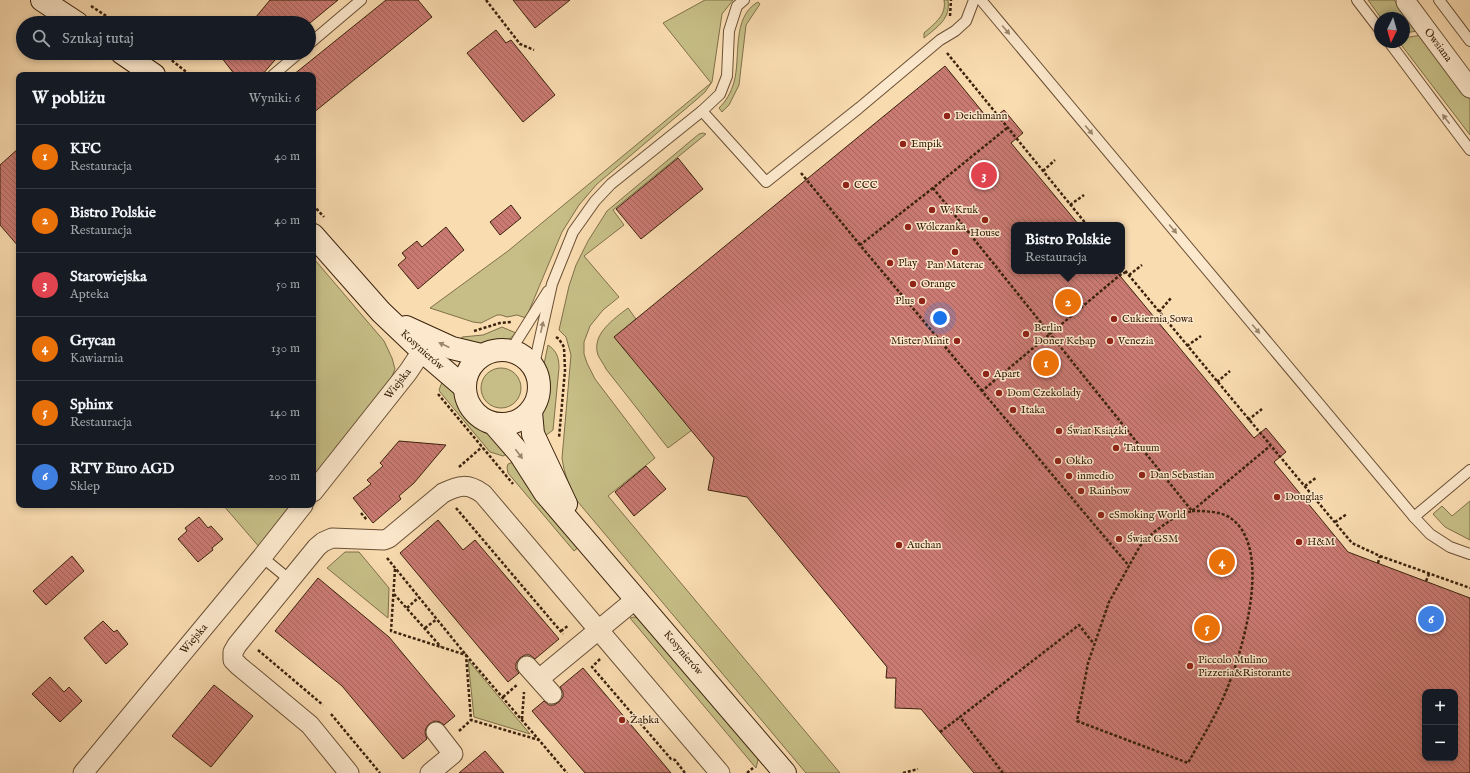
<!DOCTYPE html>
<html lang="pl">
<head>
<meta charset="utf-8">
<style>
	body { margin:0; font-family:"IM FELL English",serif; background:#20242c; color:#f1f3f6 }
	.controls { position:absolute; right:12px; bottom:12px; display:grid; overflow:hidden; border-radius:8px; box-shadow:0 2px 6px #0003 }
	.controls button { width:36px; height:36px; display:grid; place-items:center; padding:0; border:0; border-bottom:1px solid #363941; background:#171b24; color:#f1f3f6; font:20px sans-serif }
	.compass { position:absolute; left:1374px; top:12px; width:36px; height:36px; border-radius:50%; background:#171b24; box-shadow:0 2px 6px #0003; rotate:185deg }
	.you { position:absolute; left:940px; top:318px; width:14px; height:14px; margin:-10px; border:3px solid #fff; border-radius:50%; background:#1a73e8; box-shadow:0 0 0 6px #1a73e833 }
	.badge { display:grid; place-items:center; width:26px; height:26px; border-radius:50%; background:#2563eb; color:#fff; font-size:13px; font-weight:700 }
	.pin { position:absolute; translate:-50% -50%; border:2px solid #fff; box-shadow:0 1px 4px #0006 }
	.popup { position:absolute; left:1011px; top:222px; width:114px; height:52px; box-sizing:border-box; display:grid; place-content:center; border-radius:8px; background:#171b24; filter:drop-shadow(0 1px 3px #0005); font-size:13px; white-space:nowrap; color:#9ea1a6 }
	.popup b { font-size:15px; color:#f1f3f6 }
	.popup::after { content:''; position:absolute; left:50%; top:100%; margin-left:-8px; border:8px solid transparent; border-top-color:#171b24 }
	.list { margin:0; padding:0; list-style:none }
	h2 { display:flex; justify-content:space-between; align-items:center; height:52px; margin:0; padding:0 16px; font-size:17px }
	h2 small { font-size:13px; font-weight:400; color:#9ea1a6 }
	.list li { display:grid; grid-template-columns:26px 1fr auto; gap:12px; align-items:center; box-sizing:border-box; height:64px; padding:0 16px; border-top:1px solid #363941 }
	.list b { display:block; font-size:15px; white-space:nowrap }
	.list p { margin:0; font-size:13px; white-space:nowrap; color:#9ea1a6 }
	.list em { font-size:13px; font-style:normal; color:#9ea1a6 }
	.icon { flex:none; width:22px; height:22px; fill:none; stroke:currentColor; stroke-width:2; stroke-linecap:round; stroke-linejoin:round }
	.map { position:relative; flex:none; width:1470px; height:773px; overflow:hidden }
	.search { position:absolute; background:#171b24; box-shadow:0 2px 6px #0003; left:16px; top:16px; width:300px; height:44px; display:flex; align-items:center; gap:10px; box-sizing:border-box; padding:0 14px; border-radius:22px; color:#9ea1a6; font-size:15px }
	.panel { position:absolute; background:#171b24; box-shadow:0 2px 6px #0003; left:16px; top:72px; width:300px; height:436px; border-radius:8px }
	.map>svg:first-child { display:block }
</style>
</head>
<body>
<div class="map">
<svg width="1470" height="773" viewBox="0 0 1470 773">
	<defs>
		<pattern id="building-back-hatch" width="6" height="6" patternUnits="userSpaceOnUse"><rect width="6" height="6" fill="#ca7a72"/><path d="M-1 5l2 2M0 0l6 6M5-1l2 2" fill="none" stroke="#a5645c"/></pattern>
	</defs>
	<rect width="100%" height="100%" fill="#fadcb1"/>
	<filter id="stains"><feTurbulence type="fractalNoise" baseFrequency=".005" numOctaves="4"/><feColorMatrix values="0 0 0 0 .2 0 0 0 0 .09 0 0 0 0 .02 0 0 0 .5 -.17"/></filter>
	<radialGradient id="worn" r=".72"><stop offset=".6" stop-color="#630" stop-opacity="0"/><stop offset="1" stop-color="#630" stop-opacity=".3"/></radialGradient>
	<g fill="#c6be86" stroke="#807049">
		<path d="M705,0H733L722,14L712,82L705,92L696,100L597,184L579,205L562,232L526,318L517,315L507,317L501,315H497L481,323L473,322L430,308L508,251L711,83L663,23Z"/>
		<path d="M944,0H948C951,19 937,27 924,38V33C934,24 947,15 944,0Z"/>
		<path d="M1368,0H1394L1418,31L1404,33V18H1381Z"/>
		<path d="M758,2L760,4L746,25L739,85L729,105L722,112L719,108C726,101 731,93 734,82C741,58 731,17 758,2Z"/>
		<path d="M1421,35L1470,100V135L1399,42H1404V38Z"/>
		<path d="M703,133L706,134L613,210L624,225L584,256L619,297L603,310L590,326L584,342V354L587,363L595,379L655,458L608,496L840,773H806L578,502C570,488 564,474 562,458L571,355L566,337L559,330L569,286L576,265L588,241L607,211L699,134Z"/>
		<path d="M315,260L384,341L392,358L395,369L386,391L313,483V262Z"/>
		<path d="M628,308L636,319L615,337L692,430L668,448L606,369C604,364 600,360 598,355C591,334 614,319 628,308Z"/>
		<path d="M502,327L516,333L505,343L480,348L459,345L462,337L483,335Z"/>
		<path d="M548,345C557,351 559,358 559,368L553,430L541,439L540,415L544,403L547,388L543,369Z"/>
		<circle cx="501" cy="388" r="20"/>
		<path d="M444,377L457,393L464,414L470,421L488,430L509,453L503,456L490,452L440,392L439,390Z"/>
		<path d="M516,461L580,546L574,551L508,473L507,467L508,464Z"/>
		<path d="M1470,501V540L1445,527L1433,514L1442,506L1452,516Z"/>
		<path d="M223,505H296L261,549Z"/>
		<path d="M345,552H359L389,588L388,618L327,568Z"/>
		<path d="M634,617L641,619L758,758V760L756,768L630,618Z"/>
		<path d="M468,660L530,734L474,717Z"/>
	</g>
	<g fill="url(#building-back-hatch)" stroke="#3a220c" fill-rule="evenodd">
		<path d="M270,0H338L310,23H251Z"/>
		<path d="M386,0H418L432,17L313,113V75H293Z"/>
		<path d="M513,0H570L535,28Z"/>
		<path d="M496,30L506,43L511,40L555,95L523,122L467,53Z"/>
		<path d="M218,53H281L262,75H235Z"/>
		<path d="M945,66L990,121L1004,110L1023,133L1011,143L1079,225H1014V271H1116L1254,438L1266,428L1286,452L1274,462L1348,552L1470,598V773H974L921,709L895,708L896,678H886L887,667L747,497L708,490L714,458L614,337ZM1425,692H1455V758H1425Z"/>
		<path d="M19,148V247L0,225V165Z"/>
		<path d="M678,158L703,189L641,239L616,209Z"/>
		<path d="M511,205L521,218L500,235L490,222Z"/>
		<path d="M446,227L464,250L418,289L398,265L406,258L402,253L417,241L422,247Z"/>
		<path d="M399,441L446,445L414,483L399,496L401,499L373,523L353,498L371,484L367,480L383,466L380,463Z"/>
		<path d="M646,466L666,489L634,516L615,492Z"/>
		<path d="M199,517L208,528L211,526L223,539L212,548L213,550L198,562L178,539L187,531L185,528Z"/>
		<path d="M438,520L463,550L475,540L559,639L535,659L530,655H525L520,658L516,663V669L519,673L508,682L400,553Z"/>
		<path d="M72,556L84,571L46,605L33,591Z"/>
		<path d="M318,578L389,637L455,716L444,725L440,722L435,721L429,724L426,728L425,733L427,739L403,759L342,686L275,631Z"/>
		<path d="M103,621L114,632L117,630L128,644L106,664L84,638Z"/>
		<path d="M583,668L637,732L671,773H585L532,711L544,701L549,705H554L559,702L563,697V692L560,687Z"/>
		<path d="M50,677L64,692L69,687L82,701L60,722L32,694Z"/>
		<path d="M214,685L253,716L211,767L172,736Z"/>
		<path d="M485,751L504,773H459Z"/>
	</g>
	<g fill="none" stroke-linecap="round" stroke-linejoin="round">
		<g stroke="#6a5035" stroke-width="12">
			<g id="service">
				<path d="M981,0L1414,517L1430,534L1450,547L1470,554"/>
				<path d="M1357,0L1380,30"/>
				<path d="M1439,0L1470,41"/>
				<path d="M1389,42L1470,150"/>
				<path d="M309,44L361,0"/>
				<path d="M273,75L299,53"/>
				<path d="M702,111L766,182L859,108L940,40L955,31L966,21L974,0"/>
				<path d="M511,350L548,291"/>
				<path d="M534,365L552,284L573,232L595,201L611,184L702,111L720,94L727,76L729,31L737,6L744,0"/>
				<path d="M1414,517L1470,470"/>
				<path d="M262,557L290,580"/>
			</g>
		</g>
		<g stroke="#6a5035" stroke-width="21">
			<g id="minor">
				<path d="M1406,2L1470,88"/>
				<path d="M313,492L408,372L422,351"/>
				<path d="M527,666L552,694"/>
				<path d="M539,679L636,599"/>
				<path d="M83,773L262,557L303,505"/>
				<path d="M349,773L310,725L239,666L233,660V652L237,645L317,547L323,542L332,538L384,540L389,538L443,493C459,485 468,483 483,494L720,773"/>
				<path d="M430,773L453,754L436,732"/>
			</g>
		</g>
		<g stroke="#3a220c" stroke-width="24">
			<g id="secondary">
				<path d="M42,0L77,23"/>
				<path d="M122,53L154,75"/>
				<path d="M313,235L381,312L422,351L464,387"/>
				<path d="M406,327L452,348L481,355"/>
				<circle cx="502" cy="387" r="37"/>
				<path d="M531,412L533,434L566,504"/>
				<path d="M494,424L520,454L545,493L785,773"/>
			</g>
		</g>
		<g stroke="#3a220c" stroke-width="2.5" stroke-dasharray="3 2" stroke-linecap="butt">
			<path d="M486,0L520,44L534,50"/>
			<path d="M91,6L117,23"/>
			<path d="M950,16L951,0"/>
			<path d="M947,53L1087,225"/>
			<path d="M164,54L190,75"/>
			<path d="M1007,128L933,188L1192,511L1270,446"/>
			<path d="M1043,171L1055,160"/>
			<path d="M801,173L860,245"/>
			<path d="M933,188L860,245L982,391"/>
			<path d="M313,205L324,217"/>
			<path d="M1070,205L1084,195"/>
			<path d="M1122,267L1352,543L1380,556L1470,588"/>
			<path d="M1126,272L1120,275L982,391L1129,566"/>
			<path d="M1129,275L1142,265"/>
			<path d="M1159,312L1171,298"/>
			<path d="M474,331L500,323L512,322"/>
			<path d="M556,337L559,339L564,347L565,370L559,438"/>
			<path d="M1187,346L1201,336"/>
			<path d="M1217,382L1230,371"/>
			<path d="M438,394L513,484"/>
			<path d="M1248,420L1262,409"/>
			<path d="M459,467L482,447"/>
			<path d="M1305,486L1317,477"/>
			<path d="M456,508L563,634"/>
			<path d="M1192,511C1203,511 1214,511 1225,515C1278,540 1241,657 1224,696C1214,719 1200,741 1188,763L1077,721L1088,663L1109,602L1140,546L1154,532L1175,517Z"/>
			<path d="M361,513L367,520"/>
			<path d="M1335,522L1347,514"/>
			<path d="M387,558L466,655L539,740"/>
			<path d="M1378,563L1380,556"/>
			<path d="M395,569L391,631L466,655L471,720"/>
			<path d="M1426,581L1429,574"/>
			<path d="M394,594L441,647"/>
			<path d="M407,608L419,597"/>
			<path d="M425,628L437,619"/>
			<path d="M561,631L569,625"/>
			<path d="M258,650L323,705"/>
			<path d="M600,659L592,667L671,759L675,760L685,773"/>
			<path d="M503,697L518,684"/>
			<path d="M331,714L380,773"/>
			<path d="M522,719L524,692"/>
			<path d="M459,731L471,720L539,740L567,773"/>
			<path d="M940,732L960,717"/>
			<path d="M747,773L753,768"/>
			<path d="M903,773L918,769"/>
			<path d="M1003,773L960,717L1079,625L1094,644"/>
		</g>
		<use href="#service" stroke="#fce8cc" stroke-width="10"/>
		<use href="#minor" stroke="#fce8cc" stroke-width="19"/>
		<use href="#secondary" stroke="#fce8cc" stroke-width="22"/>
	</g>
	<defs><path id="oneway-solid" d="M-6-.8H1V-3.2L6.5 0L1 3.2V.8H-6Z"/></defs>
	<g fill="#9b856c">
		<use href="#oneway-solid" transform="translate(1006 30) rotate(50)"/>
		<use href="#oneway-solid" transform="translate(1446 119) rotate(-127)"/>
		<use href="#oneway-solid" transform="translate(1089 130) rotate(50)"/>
		<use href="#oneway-solid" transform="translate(1173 229) rotate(50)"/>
		<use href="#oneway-solid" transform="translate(542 327) rotate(-77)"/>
		<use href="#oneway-solid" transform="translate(1256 329) rotate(50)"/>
		<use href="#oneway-solid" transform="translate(444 345) rotate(-155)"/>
		<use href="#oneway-solid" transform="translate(519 454) rotate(53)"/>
	</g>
	<g fill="#8f2418" stroke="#fce8cc" stroke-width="1.5">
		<circle cx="947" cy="116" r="4"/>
		<circle cx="903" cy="144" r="4"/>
		<circle cx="846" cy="185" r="4"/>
		<circle cx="932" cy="210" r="4"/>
		<circle cx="985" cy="220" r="4"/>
		<circle cx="908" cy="227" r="4"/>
		<circle cx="955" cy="252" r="4"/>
		<circle cx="890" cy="263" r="4"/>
		<circle cx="913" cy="284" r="4"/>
		<circle cx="922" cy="301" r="4"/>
		<circle cx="1114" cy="319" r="4"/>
		<circle cx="1026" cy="334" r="4"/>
		<circle cx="957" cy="341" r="4"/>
		<circle cx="1110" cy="341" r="4"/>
		<circle cx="986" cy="374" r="4"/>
		<circle cx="999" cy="393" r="4"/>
		<circle cx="1013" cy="410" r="4"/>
		<circle cx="1059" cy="431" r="4"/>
		<circle cx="1116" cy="448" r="4"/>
		<circle cx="1058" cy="461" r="4"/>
		<circle cx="1142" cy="475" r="4"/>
		<circle cx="1069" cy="476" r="4"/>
		<circle cx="1081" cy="491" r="4"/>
		<circle cx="1277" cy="497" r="4"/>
		<circle cx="1101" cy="515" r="4"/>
		<circle cx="1119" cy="539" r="4"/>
		<circle cx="1299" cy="542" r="4"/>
		<circle cx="899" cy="545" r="4"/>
		<circle cx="1190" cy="666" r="4"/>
		<circle cx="622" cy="720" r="4"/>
	</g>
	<g text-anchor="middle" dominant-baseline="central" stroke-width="3" stroke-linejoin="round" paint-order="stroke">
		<g font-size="11" fill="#3a220c" stroke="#fce8cc">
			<text transform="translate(1438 45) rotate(53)">Owsiana</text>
			<text transform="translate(422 350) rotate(42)">Kosynierów</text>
			<text transform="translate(398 384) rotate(-52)">Wiejska</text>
			<text transform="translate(194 639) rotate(-50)">Wiejska</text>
			<text transform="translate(683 653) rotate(50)">Kosynierów</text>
		</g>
		<g font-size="11" fill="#3a220c" stroke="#fce8cc" text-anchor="start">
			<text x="955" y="116">Deichmann</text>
			<text x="911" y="144">Empik</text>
			<text x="854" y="185">CCC</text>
			<text x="940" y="210">W. Kruk</text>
			<text x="916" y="227">Wólczanka</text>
			<text x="985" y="233" text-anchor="middle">House</text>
			<text x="898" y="263">Play</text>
			<text x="955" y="265" text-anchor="middle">Pan Materac</text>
			<text x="921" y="284">Orange</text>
			<text x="914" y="301" text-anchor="end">Plus</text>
			<text x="1122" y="319">Cukiernia Sowa</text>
			<text x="1034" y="328">Berlin<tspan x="1034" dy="13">Doner Kebap</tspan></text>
			<text x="949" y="341" text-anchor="end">Mister Minit</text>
			<text x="1118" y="341">Venezia</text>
			<text x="994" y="374">Apart</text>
			<text x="1007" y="393">Dom Czekolady</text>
			<text x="1021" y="410">Itaka</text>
			<text x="1067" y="431">Świat Książki</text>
			<text x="1124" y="448">Tatuum</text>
			<text x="1066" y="461">Okko</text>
			<text x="1150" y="475">Dan Sebastian</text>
			<text x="1077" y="476">inmedio</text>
			<text x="1089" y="491">Rainbow</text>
			<text x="1285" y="497">Douglas</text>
			<text x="1109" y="515">eSmoking World</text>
			<text x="1127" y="539">Świat GSM</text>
			<text x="1307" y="542">H&amp;M</text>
			<text x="907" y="545">Auchan</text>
			<text x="1198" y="660">Piccolo Mulino<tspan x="1198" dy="13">Pizzeria&amp;Ristorante</tspan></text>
			<text x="630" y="720">Żabka</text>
		</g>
	</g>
	<rect width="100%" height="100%" filter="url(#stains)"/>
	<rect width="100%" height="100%" fill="url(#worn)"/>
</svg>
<div class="controls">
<button>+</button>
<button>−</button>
</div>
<svg class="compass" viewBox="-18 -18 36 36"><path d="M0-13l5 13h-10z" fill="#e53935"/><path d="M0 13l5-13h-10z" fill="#9ea1a6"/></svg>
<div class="you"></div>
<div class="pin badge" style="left:1046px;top:363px;background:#e8710a">1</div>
<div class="pin badge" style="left:1068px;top:302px;background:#e8710a">2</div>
<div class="popup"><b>Bistro Polskie</b>Restauracja</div>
<div class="pin badge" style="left:984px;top:175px;background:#e0444e">3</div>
<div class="pin badge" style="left:1222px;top:562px;background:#e8710a">4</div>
<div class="pin badge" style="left:1207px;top:628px;background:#e8710a">5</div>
<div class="pin badge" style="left:1431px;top:619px;background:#3f7fe0">6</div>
<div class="search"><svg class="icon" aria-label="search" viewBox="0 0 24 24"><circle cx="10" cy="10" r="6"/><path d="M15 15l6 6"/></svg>Szukaj tutaj</div>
<section class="panel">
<h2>W pobliżu<small>Wyniki: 6</small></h2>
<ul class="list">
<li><span class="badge" style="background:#e8710a">1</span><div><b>KFC</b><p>Restauracja</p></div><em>40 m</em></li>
<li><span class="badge" style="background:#e8710a">2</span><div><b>Bistro Polskie</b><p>Restauracja</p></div><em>40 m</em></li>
<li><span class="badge" style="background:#e0444e">3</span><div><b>Starowiejska</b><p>Apteka</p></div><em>50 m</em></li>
<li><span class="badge" style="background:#e8710a">4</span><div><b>Grycan</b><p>Kawiarnia</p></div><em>130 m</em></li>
<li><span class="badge" style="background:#e8710a">5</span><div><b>Sphinx</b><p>Restauracja</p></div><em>140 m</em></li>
<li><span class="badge" style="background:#3f7fe0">6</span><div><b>RTV Euro AGD</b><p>Sklep</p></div><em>200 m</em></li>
</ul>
</section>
</div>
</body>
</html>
